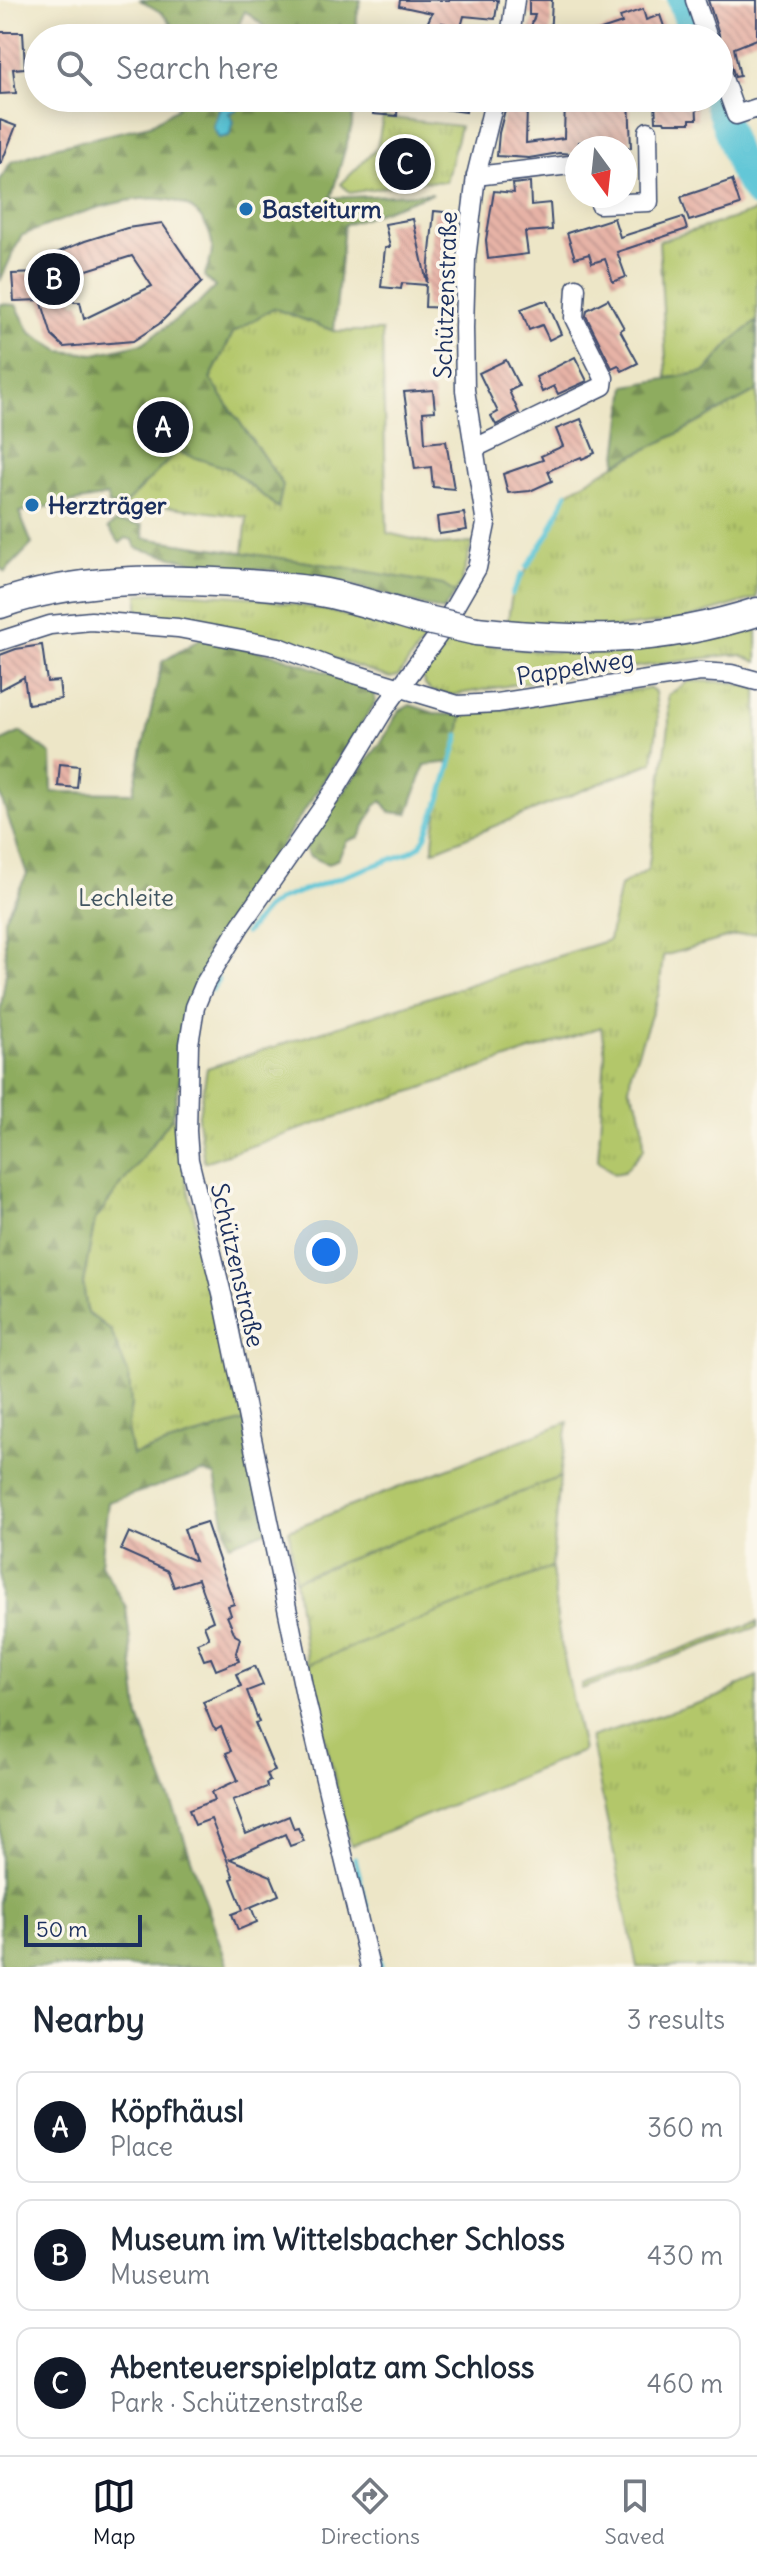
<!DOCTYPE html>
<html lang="en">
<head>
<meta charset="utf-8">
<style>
	body { margin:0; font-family:Delius,sans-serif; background:#f6f6f7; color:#1f2937 }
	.compass { position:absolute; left:565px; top:136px; width:72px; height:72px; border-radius:50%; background:#fff; box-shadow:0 4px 20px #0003; rotate:165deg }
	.scale { position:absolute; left:24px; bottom:20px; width:118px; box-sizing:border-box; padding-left:8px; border:4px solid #1b2f5e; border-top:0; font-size:22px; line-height:28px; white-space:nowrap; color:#1b2f5e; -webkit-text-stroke:6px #fbf7ec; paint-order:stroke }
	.you { position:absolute; left:326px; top:1252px; width:28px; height:28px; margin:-20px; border:6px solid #fff; border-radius:50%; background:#1a73e8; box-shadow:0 0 0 12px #1a73e833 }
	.badge { display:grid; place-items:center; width:52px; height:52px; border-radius:50%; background:#111827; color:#fff; font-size:26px; font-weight:700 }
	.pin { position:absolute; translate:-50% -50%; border:4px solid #fff; box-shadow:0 2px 8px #0006 }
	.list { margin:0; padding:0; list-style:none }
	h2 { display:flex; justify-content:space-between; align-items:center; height:104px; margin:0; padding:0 32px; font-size:34px }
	h2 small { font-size:26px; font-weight:400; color:#747a83 }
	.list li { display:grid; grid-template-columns:52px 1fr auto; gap:24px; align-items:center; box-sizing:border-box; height:112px; margin:0 16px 16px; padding:0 16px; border:2px solid #e0e1e3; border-radius:16px }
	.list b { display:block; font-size:30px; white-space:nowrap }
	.list p { margin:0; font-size:26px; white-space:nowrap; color:#747a83 }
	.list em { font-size:26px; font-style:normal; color:#747a83 }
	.icon { flex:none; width:44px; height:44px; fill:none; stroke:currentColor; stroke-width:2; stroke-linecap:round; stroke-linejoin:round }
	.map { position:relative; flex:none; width:757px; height:1967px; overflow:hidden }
	.search { position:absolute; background:#fff; box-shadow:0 4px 20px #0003; left:24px; right:24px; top:24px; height:88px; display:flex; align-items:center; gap:20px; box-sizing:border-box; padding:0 28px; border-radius:44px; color:#747a83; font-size:30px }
	.sheet { height:488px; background:#fff }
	nav { display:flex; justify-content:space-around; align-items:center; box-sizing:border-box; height:112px; border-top:2px solid #e0e1e3; background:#fff; font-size:22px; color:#747a83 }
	nav a { display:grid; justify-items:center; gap:4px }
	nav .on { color:#111827 }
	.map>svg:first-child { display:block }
</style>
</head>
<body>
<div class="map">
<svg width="757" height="1967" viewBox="0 0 757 1967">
	<defs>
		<pattern id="grass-tufts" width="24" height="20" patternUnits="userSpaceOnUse" patternTransform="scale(2)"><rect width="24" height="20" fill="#b3c76b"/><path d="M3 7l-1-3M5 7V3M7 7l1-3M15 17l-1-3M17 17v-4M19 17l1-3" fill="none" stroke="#99ab5f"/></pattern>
		<pattern id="forest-firs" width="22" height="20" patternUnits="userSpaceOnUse" patternTransform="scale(2)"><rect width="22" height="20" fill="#8eac5f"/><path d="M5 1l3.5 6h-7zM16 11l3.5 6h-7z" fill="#738c52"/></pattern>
		<pattern id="building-back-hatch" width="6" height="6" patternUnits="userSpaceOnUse" patternTransform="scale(2)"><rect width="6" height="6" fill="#e6b2a6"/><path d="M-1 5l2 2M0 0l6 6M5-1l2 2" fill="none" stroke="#c59991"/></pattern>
	</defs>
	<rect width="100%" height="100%" fill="#fbf7ec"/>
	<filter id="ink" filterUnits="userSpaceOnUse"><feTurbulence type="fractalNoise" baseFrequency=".0125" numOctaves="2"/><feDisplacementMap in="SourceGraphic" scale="16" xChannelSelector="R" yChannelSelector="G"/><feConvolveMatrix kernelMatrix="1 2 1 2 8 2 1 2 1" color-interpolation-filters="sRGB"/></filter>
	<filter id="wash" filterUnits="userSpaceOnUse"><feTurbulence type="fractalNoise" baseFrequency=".006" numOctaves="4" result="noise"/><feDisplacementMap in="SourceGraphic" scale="32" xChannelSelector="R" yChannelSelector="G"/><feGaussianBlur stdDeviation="1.8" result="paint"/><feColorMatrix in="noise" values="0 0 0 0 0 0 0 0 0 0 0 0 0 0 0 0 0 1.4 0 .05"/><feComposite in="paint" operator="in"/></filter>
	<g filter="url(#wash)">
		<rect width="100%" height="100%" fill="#ede6c7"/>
		<g fill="url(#grass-tufts)" stroke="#677b64" stroke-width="2">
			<path d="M383,117L460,126L446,182L419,181L350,193L341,184L377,148Z"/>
			<path d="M757,211V321L734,339L705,372L667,378L659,241Z"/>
			<path d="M273,308L334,331H382L387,533L438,545L472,543L461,583L455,593L342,567L243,553L247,517L150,504L147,510L123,506L177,451L230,469L278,508L283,485L210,379L233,333Z"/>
			<path d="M757,391V598L682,620L606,629L507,625L512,594L549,533L567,493L616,464L675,435Z"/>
			<path d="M178,592L251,597L325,610L426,638L398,676L390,678L276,638L220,625L138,614V594Z"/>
			<path d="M757,624V662L741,655H729L566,676L452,695L432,691L425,685L422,676L443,636C496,648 555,657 610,650C659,644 708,633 757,624Z"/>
			<path d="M689,681L730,682L757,689V933L733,936L663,956L659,993L631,1072L629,1089L639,1106L643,1126L644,1149L624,1172L614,1174L598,1160L605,1053L601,1027L204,1162L198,1120L207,1068L609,940L620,886L648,870L669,726L668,695Z"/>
			<path d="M650,688L655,692L658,719L653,762L433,851C433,804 456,761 462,715Z"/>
			<path d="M173,1116C192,1219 221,1319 245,1421L132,1455L127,1430L131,1405L111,1331L87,1312L83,1283L95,1220Z"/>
			<path d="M560,1477L552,1567L307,1665L295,1580Z"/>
			<path d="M757,1622V1627L581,1689V1685Z"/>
			<path d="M757,1676V1967H637L590,1737L718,1697Z"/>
		</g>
		<g fill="url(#forest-firs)" stroke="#546e5e" stroke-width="2">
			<path d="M140,0H361L357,16L356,38H263L265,27L245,11L233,38H183L162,13Z"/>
			<path d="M181,98H223L213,127L228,113L238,109L241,98H353L352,125L331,198L433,193L344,225L334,331L273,308L233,333L210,379L283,485L278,508L230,469L177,452L123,506L109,505L107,496L19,512L32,544L5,572L0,568V304L16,305L30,332L60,351L95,354L143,343L199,303L215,287L204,276C213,257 216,242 205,224C174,168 65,219 21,236L0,281V179L11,162L54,147L150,125L177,108Z"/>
			<path d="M757,321V391L675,435L616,464L626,386L705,372L734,339Z"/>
			<path d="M115,522L142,525L144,538L342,567L443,585L455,593L443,611L326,578L271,570L208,566L136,548L133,540L126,538L120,543L108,528Z"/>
			<path d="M200,639L277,655L367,687L374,694L375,703L232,920L198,978L173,1116L95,1220L83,1283L87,1312L111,1331L129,1376L131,1405L127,1430L132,1455L245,1421L267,1531L229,1544L215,1476L202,1472L108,1502L101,1564L126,1607L139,1717L177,1817L228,1967H0V1013L6,972L4,919L27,874L0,794V742L21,732L51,754L52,792L133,793L162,662Z"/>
			<path d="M410,705L437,714L462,715L459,736L452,762L425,765L408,814L390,812L382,801L376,805L359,837L347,841L338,859L328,864L309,856L303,845L383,740L398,712Z"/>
		</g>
		<g fill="#b3c76b" stroke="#677b64" stroke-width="2">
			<path d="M568,1422L560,1477L295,1580L289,1530Z"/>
			<path d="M552,1567L558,1628L583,1751L351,1846L307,1665Z"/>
		</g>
		<path fill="#5ac4d6" stroke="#3a7a9a" stroke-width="2" d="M223,98H241L238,109L229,113L234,122L229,136L219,138L213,127Z"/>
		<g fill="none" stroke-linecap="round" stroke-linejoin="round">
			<g stroke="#5ac4d6" stroke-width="5">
				<path d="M527,567L549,533L567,493"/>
				<path d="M512,594L522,574"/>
				<path d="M246,933L266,909L280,899L406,854L420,846L425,837L441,797L459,736"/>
				<path d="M212,990L218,979"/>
				<path d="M355,1858L381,1967"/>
			</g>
			<g stroke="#5ac4d6" stroke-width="28">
				<path d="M681,0L694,38"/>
				<path d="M716,98L742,170L757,194"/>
			</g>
		</g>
		<g id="blocks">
			<g fill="url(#building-back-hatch)" fill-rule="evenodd">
				<path d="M400,0H498L495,19L464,16L461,27L442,23L440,28L427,24L432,13L399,6Z"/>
				<path d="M529,0H552L550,38H527L535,15H529Z"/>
				<path d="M708,0H757V39L734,48L740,76L735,77L730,62L721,55L719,34Z"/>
				<path d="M643,9L646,20L660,15L668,38H583V36L622,23L620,17Z"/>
				<path d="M0,32H23L25,68L13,69L16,93L0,94Z"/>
				<path d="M375,98H398L397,116L373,114Z"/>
				<path d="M423,98H468L466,112L422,106Z"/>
				<path d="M599,98H629L631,148H605V140L579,142L577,154L559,153L529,158L497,156L499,133L506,106L527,107L526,143L564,138L565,100L599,101Z"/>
				<path d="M696,99L697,119H690V123H665L664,121H656L655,102Z"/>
				<path d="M0,120L16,126L1,164H0Z"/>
				<path d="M732,180L740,205L689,221L681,197Z"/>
				<path d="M530,182L531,205L550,203L552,230L525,232L528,254L488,259L486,240L494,191L514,193L513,184Z"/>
				<path d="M434,211L454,213L448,308L425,307L426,285L402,283L401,289L381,287L385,248L390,247L385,224L413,219L427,283Z"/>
				<path d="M683,217L687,229L617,252L626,277L613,282L605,259L592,263L589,254L575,258L567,233L614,218L620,237Z"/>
				<path d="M162,223L202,282L159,324L133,341L64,347L52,336L41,300L14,301L12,274L40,273V260L85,241L127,228ZM132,256L152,286L84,319L80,302H74L70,288L71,275Z"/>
				<path d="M608,299L624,328L620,330L638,363L622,371L618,365L612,368L586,316L587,310Z"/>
				<path d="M542,301H547L561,334L549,340L542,325L529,330L521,309Z"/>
				<path d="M575,357L587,381L558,394L554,386L542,392L536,377Z"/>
				<path d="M506,360L519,386L509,391L519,413L496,425L491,416L498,412L479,373Z"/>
				<path d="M433,390L435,411L423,412L425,443L446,441L454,489L433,487L431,467L415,469L404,392Z"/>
				<path d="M581,419L595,453L582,459L581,457L548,471L552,481L530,491L508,493L503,474L543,460L541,456L563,446L556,429Z"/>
				<path d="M464,513L467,530L439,534L437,517Z"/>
				<path d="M42,645L47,682L59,681L61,699L28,704L24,677L0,690V655L16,649Z"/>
				<path d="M60,764L79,766L77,788L58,786Z"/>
				<path d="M206,1522L234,1604L228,1606L231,1615L227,1616L235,1635L240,1638L236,1653L239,1661L216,1670L211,1658L204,1660L197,1643L209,1638L204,1625L213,1621L198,1579L174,1587L168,1571L121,1550L129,1532L195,1561L184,1529Z"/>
				<path d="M255,1666L263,1685L247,1691L259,1722L255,1723L275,1771L267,1774L270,1781L266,1783L267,1787L233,1800L246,1834L289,1816L294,1829L298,1828L304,1841L290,1846L285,1834L230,1859L271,1876L279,1895L246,1909L251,1907L257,1922L238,1930L232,1914L243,1910L231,1879L234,1878L211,1819L195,1825L189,1810L215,1800L212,1792L238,1780L226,1753L231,1751L221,1727L216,1730L213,1727L203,1702L241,1686L236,1674Z"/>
			</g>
		</g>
	</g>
	<g filter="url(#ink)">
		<use href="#blocks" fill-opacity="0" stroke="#3a4a6e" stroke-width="2"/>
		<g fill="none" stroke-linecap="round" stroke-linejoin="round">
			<g stroke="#3a4a6e" stroke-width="21">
				<g id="minor">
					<path d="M695,0L708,38"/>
					<path d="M510,38L515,0"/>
					<path d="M719,67L736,115L757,108"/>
					<path d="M476,176L570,165L577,167"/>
					<path d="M597,196L600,204L649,202L648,131"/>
					<path d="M475,448L603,386L604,378L574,318L576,288"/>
					<path d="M451,613L477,568L486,524L465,390L464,328L466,259L476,176L495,98"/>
					<path d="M0,641L50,625L91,621L178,628L279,647L328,666L458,705L497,703L700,672L731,674L757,681"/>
					<path d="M370,1967L306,1700L223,1298L189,1160L187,1131L189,1044L195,1007L205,983L240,926L337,787L385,708L439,634"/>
				</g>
			</g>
			<g stroke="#3a4a6e" stroke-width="31">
				<g id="primary">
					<path d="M0,604C75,578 157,578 235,583C265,585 297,587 326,593C356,599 385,609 414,617"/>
					<path d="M476,631C579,642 657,644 757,612"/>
				</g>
			</g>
			<use href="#minor" stroke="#fff" stroke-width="18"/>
			<use href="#primary" stroke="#fff" stroke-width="28"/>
			<g stroke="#3a4a6e" stroke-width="31" stroke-linecap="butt">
				<path id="primary-bridge" d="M414,617L476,631"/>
			</g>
			<use href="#primary-bridge" stroke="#fff" stroke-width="28"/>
		</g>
	</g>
	<g fill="#1f6fb2" stroke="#fbf7ec" stroke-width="3">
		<circle cx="246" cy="209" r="8"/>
		<circle cx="32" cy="505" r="8"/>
	</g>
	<g text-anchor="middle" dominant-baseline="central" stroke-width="7" stroke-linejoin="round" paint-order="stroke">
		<g font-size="24" font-weight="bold" fill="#1b2f5e" stroke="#fbf7ec" text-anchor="start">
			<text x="262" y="209">Basteiturm</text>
			<text x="48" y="505">Herzträger</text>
		</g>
		<g font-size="24" fill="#1b2f5e" stroke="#fbf7ec">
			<text transform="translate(445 295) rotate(-88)">Schützenstraße</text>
			<text transform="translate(575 667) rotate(-9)">Pappelweg</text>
			<text transform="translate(238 1265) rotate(77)">Schützenstraße</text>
		</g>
		<g font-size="24" fill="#415561" stroke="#fbf7ec">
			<text x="126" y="897">Lechleite</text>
		</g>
	</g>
</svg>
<svg class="compass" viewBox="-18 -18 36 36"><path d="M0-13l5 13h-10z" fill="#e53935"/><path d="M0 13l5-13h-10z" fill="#747a83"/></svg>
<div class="scale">50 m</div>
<div class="you"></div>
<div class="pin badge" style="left:163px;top:427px">A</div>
<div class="pin badge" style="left:54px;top:279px">B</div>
<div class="pin badge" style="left:405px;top:164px">C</div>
<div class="search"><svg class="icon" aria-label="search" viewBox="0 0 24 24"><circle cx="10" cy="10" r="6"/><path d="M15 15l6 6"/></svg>Search here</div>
</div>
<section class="sheet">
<h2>Nearby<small>3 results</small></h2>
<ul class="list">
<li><span class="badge">A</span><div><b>Köpfhäusl</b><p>Place</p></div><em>360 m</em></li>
<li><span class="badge">B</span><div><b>Museum im Wittelsbacher Schloss</b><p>Museum</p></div><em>430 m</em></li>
<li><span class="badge">C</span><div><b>Abenteuerspielplatz am Schloss</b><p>Park · Schützenstraße</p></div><em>460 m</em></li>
</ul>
</section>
<nav>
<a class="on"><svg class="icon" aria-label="map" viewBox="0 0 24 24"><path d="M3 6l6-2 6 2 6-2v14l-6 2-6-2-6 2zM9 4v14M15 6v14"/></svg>Map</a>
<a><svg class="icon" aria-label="directions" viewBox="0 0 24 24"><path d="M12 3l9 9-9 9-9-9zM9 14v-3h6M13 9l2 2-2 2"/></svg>Directions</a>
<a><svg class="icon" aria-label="saved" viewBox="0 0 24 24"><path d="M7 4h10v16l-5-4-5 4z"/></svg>Saved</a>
</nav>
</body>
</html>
